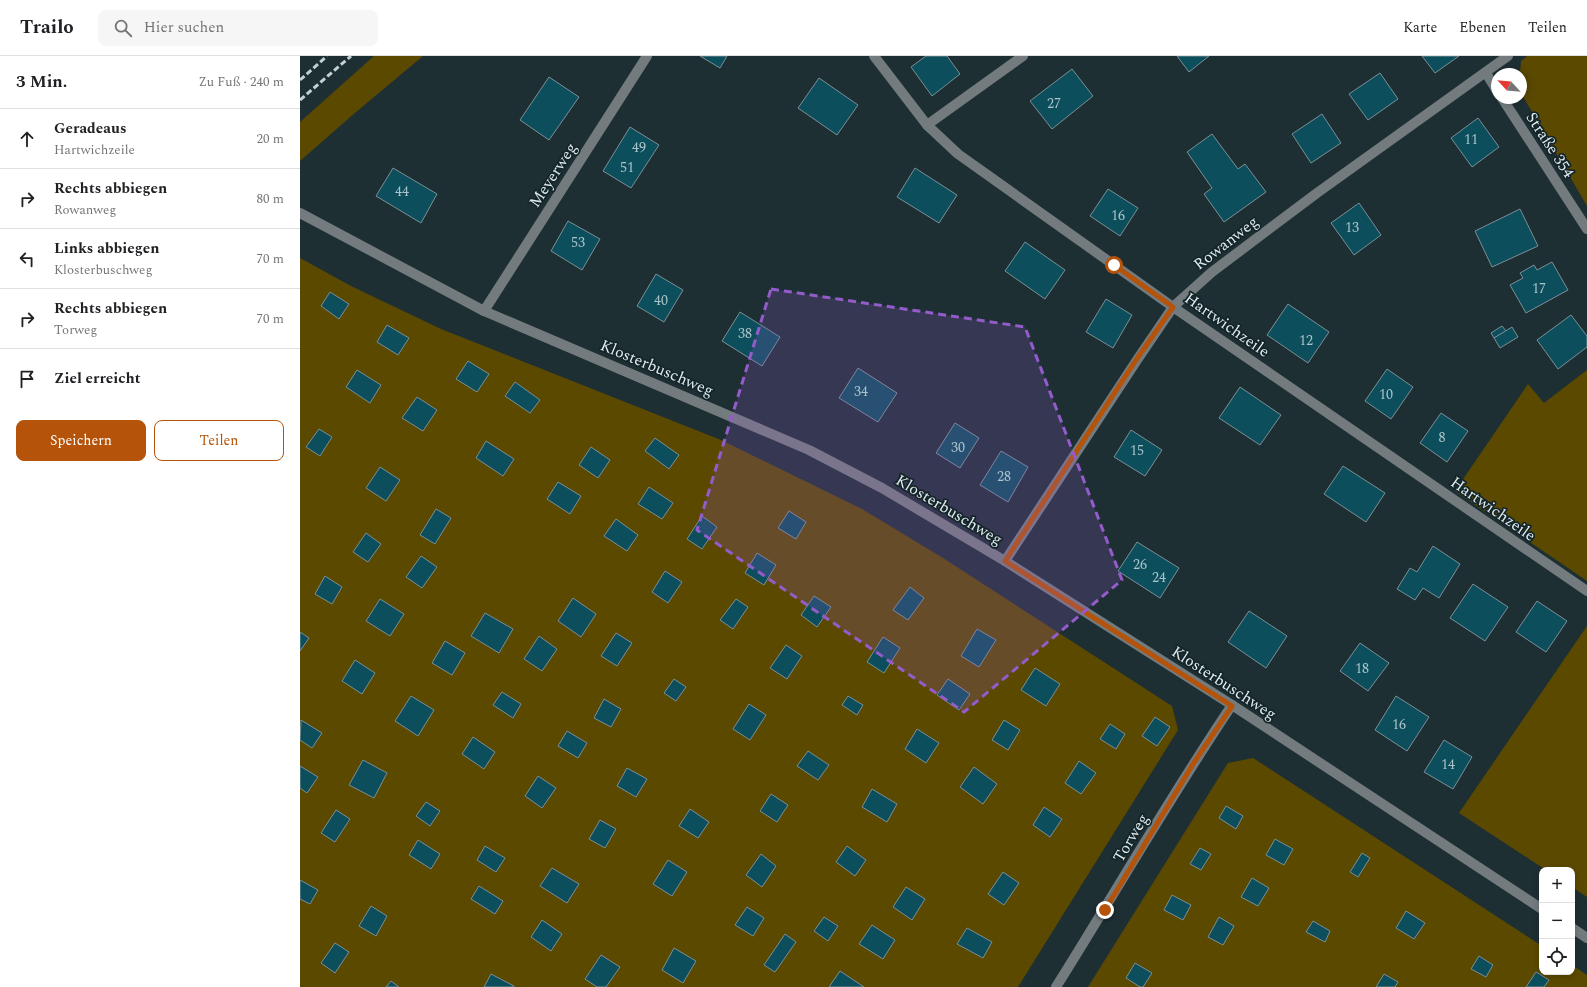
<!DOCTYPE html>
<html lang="de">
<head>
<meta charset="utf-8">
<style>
	body { margin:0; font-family:Spectral,serif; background:#f6f6f6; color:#202124 }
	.controls { position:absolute; right:12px; bottom:12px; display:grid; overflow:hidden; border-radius:8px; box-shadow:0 2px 6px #0003 }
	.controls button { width:36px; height:36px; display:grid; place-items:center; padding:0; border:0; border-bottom:1px solid #e0e0e0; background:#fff; color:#202124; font:20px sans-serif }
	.compass { position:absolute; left:1191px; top:12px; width:36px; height:36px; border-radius:50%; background:#fff; box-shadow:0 2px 6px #0003; rotate:296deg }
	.stop { position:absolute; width:12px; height:12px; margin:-9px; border:3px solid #b45309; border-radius:50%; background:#fff }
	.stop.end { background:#b45309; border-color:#fff; box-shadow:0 1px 4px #0008 }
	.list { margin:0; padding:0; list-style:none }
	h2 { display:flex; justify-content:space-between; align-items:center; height:52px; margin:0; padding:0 16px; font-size:17px }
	h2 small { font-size:13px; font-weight:400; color:#757577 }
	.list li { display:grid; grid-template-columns:26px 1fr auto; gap:12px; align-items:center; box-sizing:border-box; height:60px; padding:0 16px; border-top:1px solid #e0e0e0 }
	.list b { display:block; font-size:15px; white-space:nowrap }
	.list p { margin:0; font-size:13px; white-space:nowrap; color:#757577 }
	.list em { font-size:13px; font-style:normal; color:#757577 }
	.actions { display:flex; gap:8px; padding:12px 16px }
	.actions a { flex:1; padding:9px 0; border:1px solid #b45309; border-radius:8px; text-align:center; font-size:14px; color:#b45309 }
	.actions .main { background:#b45309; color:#fff }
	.icon { flex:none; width:22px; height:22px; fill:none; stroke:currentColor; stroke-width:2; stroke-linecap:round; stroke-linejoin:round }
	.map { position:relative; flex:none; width:1287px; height:931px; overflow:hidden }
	header { display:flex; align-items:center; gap:24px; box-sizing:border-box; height:56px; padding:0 20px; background:#fff; border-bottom:1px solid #e0e0e0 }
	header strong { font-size:19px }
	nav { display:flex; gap:22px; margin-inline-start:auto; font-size:14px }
	.search { width:280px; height:36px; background:#f6f6f6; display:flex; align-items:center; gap:10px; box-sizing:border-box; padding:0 14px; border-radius:8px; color:#757577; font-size:15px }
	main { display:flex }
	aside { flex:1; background:#fff }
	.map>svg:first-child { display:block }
</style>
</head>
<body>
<header>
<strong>Trailo</strong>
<div class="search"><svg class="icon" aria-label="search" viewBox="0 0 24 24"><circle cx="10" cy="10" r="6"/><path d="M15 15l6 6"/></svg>Hier suchen</div>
<nav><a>Karte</a><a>Ebenen</a><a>Teilen</a></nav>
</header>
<main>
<aside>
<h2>3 Min.<small>Zu Fuß · 240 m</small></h2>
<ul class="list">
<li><svg class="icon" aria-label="ahead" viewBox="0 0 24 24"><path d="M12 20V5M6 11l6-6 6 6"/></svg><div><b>Geradeaus</b><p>Hartwichzeile</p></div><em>20 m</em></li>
<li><svg class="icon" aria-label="right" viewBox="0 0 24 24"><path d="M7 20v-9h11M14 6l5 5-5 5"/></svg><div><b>Rechts abbiegen</b><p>Rowanweg</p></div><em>80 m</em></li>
<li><svg class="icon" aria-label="left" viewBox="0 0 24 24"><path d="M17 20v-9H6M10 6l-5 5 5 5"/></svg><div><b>Links abbiegen</b><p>Klosterbuschweg</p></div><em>70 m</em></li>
<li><svg class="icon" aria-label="right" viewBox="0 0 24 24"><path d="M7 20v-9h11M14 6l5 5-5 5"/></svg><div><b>Rechts abbiegen</b><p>Torweg</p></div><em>70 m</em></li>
<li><svg class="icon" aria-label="arrive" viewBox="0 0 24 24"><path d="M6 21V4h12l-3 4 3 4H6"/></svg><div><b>Ziel erreicht</b></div></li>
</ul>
<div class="actions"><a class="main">Speichern</a><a>Teilen</a></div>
</aside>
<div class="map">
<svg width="1287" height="931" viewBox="0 0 1287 931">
	<rect width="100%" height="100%" fill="#1e2f34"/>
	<g fill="#5b4900">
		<path d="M74,0H123L56,56L0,105V66Z"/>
		<path d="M1227,0H1287V150L1221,37V18H1220L1221,5Z"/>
		<path d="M0,202L51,230L141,273L421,384L562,453L643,502L872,650L878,674L718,931H0Z"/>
		<path d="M1287,314V525L1155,435L1228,328L1244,347Z"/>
		<path d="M1287,570V841L1272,831V814H1246L1159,757Z"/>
		<path d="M953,702L1242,890V916H1272V909L1287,919V931H788L928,707Z"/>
	</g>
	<g fill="#0d4e5d" stroke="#7b8f95">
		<path d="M400,0H427L420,12Z"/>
		<path d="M626,0H647L660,18L632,40L611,11Z"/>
		<path d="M877,0H909L889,16Z"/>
		<path d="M1122,0H1159L1135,17Z"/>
		<path d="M772,13L793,40L752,73L730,45Z"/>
		<path d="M1080,17L1098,43L1068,64L1049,38Z"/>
		<path d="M249,21L279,41L249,84L220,64Z"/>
		<path d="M519,22L558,49L537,79L498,52Z"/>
		<path d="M1022,58L1041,87L1011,107L992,78Z"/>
		<path d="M1178,62L1199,91L1172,111L1151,82Z"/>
		<path d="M330,71L359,89L331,132L303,115Z"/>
		<path d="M912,78L938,113L945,108L966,136L924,166L904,138L912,132L887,96Z"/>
		<path d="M93,112L137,138L121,167L76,140Z"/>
		<path d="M615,112L657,139L639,167L597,141Z"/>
		<path d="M808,133L838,152L820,180L790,160Z"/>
		<path d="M1059,147L1081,179L1054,199L1031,167Z"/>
		<path d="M1220,153L1238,190L1192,211L1175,175Z"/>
		<path d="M268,165L300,183L282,214L251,195Z"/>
		<path d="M725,186L765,214L745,243L705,215Z"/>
		<path d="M1252,206L1268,234L1226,257L1210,229L1223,222L1220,217L1234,209L1237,214Z"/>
		<path d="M356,218L383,234L364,266L337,250Z"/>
		<path d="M30,236L49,248L39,263L21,250Z"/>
		<path d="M806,243L832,259L813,292L786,276Z"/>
		<path d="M988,248L1029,276L1008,307L967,279Z"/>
		<path d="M440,256L480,281L462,310L422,285Z"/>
		<path d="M1271,259L1287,280V291L1258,313L1237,284Z"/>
		<path d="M87,269L109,282L98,299L77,286Z"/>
		<path d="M1202,270L1206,275L1194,282L1191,277Z"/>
		<path d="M1212,271L1218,281L1200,292L1194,282Z"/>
		<path d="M168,305L189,318L177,336L156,323Z"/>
		<path d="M558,312L597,337L578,366L539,342Z"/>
		<path d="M1087,313L1113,331L1091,363L1065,345Z"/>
		<path d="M57,314L81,329L70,347L46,331Z"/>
		<path d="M215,326L240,344L230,357L205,340Z"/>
		<path d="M940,331L981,359L960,389L919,362Z"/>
		<path d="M117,341L137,354L123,375L102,362Z"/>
		<path d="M1141,357L1168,375L1147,406L1120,387Z"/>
		<path d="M655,367L679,382L660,412L636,397Z"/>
		<path d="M19,373L32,381L20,400L6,391Z"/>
		<path d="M831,374L862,394L845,420L814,401Z"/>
		<path d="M355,382L379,399L369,413L345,395Z"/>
		<path d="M186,385L214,403L203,420L176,402Z"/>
		<path d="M291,391L310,404L298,422L279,409Z"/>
		<path d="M701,395L728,411L708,446L680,429Z"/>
		<path d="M1043,410L1085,437L1066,466L1024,438Z"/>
		<path d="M80,411L100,424L86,445L66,432Z"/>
		<path d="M258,426L281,440L270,458L247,443Z"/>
		<path d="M349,431L373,447L362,463L338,448Z"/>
		<path d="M136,453L151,462L135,488L120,479Z"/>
		<path d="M489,455L506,466L496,483L478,472Z"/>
		<path d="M402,460L417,471L402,493L387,483Z"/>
		<path d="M316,463L338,479L327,495L304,480Z"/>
		<path d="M66,477L81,488L68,506L53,496Z"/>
		<path d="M837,486L879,512L860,542L818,515Z"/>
		<path d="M1133,490L1160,508L1139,542L1123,532L1115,544L1097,533L1110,512L1117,516Z"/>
		<path d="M457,497L476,509L464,529L445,517Z"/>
		<path d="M121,500L137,511L122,532L106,521Z"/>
		<path d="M365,515L382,526L368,547L352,536Z"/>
		<path d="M25,520L42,531L32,548L15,538Z"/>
		<path d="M1173,528L1208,551L1185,585L1150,562Z"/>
		<path d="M610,531L624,542L608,564L593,554Z"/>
		<path d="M514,540L531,551L517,571L501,559Z"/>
		<path d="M273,542L296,558L281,581L258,565Z"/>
		<path d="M80,543L104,558L90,580L66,565Z"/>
		<path d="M436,543L448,551L433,573L420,564Z"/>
		<path d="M1237,545L1267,565L1246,596L1216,576Z"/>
		<path d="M949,555L987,580L966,612L928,586Z"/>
		<path d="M185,557L213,573L199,597L171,580Z"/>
		<path d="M677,573L696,584L679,611L661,600Z"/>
		<path d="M0,576L9,582L0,595Z"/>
		<path d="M316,577L332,587L317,610L301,600Z"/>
		<path d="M239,580L257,593L242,615L224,603Z"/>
		<path d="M583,581L600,592L584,617L567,606Z"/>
		<path d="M145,585L165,597L152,619L132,607Z"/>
		<path d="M1060,587L1089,607L1068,635L1040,615Z"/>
		<path d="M486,589L502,600L487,623L470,612Z"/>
		<path d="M55,604L75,617L62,638L42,625Z"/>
		<path d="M735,612L760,628L746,650L721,634Z"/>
		<path d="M374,623L386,631L376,645L364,637Z"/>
		<path d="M648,623L670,638L659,654L637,639Z"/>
		<path d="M202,636L221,648L213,662L193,649Z"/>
		<path d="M111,640L134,654L118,680L95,665Z"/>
		<path d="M548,640L563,649L557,659L542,649Z"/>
		<path d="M1096,640L1129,661L1107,695L1075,674Z"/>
		<path d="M304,643L321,653L311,671L294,662Z"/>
		<path d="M449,648L466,659L450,684L433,673Z"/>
		<path d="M855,661L870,671L857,690L842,680Z"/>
		<path d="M1,664L22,677L12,692L0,684Z"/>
		<path d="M704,664L720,674L708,694L692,684Z"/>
		<path d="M810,668L825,678L816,693L800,683Z"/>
		<path d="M617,673L639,687L626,707L605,693Z"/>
		<path d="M267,675L287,687L278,702L258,690Z"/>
		<path d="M173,681L195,696L184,713L162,698Z"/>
		<path d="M1144,684L1172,701L1153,733L1124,716Z"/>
		<path d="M508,695L529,709L518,724L497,710Z"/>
		<path d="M63,704L87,717L74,742L49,729Z"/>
		<path d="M779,705L796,717L781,738L765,727Z"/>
		<path d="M0,710L18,721L7,737L0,732Z"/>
		<path d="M674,711L697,728L683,748L660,731Z"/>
		<path d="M327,712L347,723L336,741L317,730Z"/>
		<path d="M238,720L256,732L242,752L225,740Z"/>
		<path d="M572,733L597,748L587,766L562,751Z"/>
		<path d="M471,738L488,749L477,766L460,755Z"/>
		<path d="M126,746L140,755L130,770L116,760Z"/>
		<path d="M926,750L943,760L936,773L919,762Z"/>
		<path d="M744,751L762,763L750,781L733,769Z"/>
		<path d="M390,753L409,766L398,782L379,770Z"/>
		<path d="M36,754L50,763L35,786L21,777Z"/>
		<path d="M300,764L316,773L305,792L289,783Z"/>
		<path d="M975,783L993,793L984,809L966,799Z"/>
		<path d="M118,784L140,798L131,813L109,799Z"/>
		<path d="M185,790L205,802L196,816L177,804Z"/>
		<path d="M547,790L566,804L555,820L536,806Z"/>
		<path d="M900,792L911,798L901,814L890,808Z"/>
		<path d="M1062,797L1070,802L1058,821L1050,816Z"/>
		<path d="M461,798L476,810L462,831L446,819Z"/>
		<path d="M368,804L387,816L372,840L353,828Z"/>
		<path d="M252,812L279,828L267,847L240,830Z"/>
		<path d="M703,816L719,827L704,849L688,838Z"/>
		<path d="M952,822L969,832L958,850L941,841Z"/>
		<path d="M0,824L18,834L10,848L0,843Z"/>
		<path d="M179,830L203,845L195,858L171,843Z"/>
		<path d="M606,831L625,843L612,864L593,851Z"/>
		<path d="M872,839L891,849L883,864L864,854Z"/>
		<path d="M71,850L87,860L76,880L59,870Z"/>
		<path d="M447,851L464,862L453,880L435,869Z"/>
		<path d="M1106,855L1125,867L1114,883L1096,872Z"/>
		<path d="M524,861L538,870L528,885L514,875Z"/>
		<path d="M919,861L934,870L923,889L908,881Z"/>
		<path d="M242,864L262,878L251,895L231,881Z"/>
		<path d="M1013,865L1030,875L1025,886L1006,876Z"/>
		<path d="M572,869L595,884L583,903L559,888Z"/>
		<path d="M667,872L692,886L683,902L657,888Z"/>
		<path d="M485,878L496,886L475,916L464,909Z"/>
		<path d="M35,887L49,896L35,917L21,907Z"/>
		<path d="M374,892L396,905L383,927L362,914Z"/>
		<path d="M301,899L320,911L306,931H297L285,923Z"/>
		<path d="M1179,900L1193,909L1186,921L1171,913Z"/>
		<path d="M835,907L852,917L843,931H840L826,922Z"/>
		<path d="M540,915L564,931H529Z"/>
		<path d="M1236,916L1249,924L1244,931H1226Z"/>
		<path d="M191,918L214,930V931H184Z"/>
		<path d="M1084,918L1098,926L1095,931H1076Z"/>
		<path d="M91,925L99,931H86Z"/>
	</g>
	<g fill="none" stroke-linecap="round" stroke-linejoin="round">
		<g stroke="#737b7e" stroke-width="10">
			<path d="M574,0L627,69L658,98L873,251L1287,535"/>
			<path d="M1186,17L1197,35"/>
			<path d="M1202,42L1287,173"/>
			<path d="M627,69L723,0"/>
			<path d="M0,157L184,255L509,394L582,432L705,505L932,649L1242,853"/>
			<path d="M184,255L347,0"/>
			<path d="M705,505L837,304L873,251L912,216L1017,137L1208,0"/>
			<path d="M1272,872L1287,882"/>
			<path d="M756,931C815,837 870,741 932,649"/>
		</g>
		<g stroke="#c4d0d3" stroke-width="3" stroke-dasharray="6 3" stroke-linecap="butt">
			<path d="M0,24L27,0"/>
			<path d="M0,44L51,0"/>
		</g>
	</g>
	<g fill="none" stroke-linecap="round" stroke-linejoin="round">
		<path stroke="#b45309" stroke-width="5" d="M805,854L893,708L932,650L705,505L836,304L873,251L814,209"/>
	</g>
	<path fill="#945ccb" fill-opacity="0.2" stroke="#945ccb" stroke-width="3" stroke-dasharray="8 5" stroke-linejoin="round" d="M471,233L725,271L822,524L664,656L397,474Z"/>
	<g text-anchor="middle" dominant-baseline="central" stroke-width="3.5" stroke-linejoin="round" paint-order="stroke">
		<g font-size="14" fill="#abc4ca">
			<text x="754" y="47">27</text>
			<text x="1171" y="83">11</text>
			<text x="339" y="91">49</text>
			<text x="327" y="111">51</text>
			<text x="102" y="135">44</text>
			<text x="818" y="159">16</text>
			<text x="1052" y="171">13</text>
			<text x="278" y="186">53</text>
			<text x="1239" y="232">17</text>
			<text x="361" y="244">40</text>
			<text x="445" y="277">38</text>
			<text x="1006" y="284">12</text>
			<text x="561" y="335">34</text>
			<text x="1086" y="338">10</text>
			<text x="1142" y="381">8</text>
			<text x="658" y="391">30</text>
			<text x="837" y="394">15</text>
			<text x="704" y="420">28</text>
			<text x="840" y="508">26</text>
			<text x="859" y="521">24</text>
			<text x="1062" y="612">18</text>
			<text x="1099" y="668">16</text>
			<text x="1148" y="708">14</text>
		</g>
		<g font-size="16" fill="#e0ebee" stroke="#14252a">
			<text transform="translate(1250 89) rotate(57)">Straße 354</text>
			<text transform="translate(253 119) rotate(-57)">Meyerweg</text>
			<text transform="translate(926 187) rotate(-38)">Rowanweg</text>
			<text transform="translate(927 269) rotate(35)">Hartwichzeile</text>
			<text transform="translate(357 312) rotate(23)">Klosterbuschweg</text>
			<text transform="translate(1193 453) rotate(35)">Hartwichzeile</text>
			<text transform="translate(649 454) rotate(31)">Klosterbuschweg</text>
			<text transform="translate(924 627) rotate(33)">Klosterbuschweg</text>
			<text transform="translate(831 782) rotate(-59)">Torweg</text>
		</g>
	</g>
</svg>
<div class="controls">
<button>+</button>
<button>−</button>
<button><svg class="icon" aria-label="locate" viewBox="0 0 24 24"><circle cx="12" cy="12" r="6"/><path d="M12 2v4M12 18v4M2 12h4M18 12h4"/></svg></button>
</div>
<svg class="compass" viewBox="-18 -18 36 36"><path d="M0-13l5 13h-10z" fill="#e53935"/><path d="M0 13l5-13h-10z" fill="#757577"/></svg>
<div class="stop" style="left:814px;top:209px"></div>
<div class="stop end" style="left:805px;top:854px"></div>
</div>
</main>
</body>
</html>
